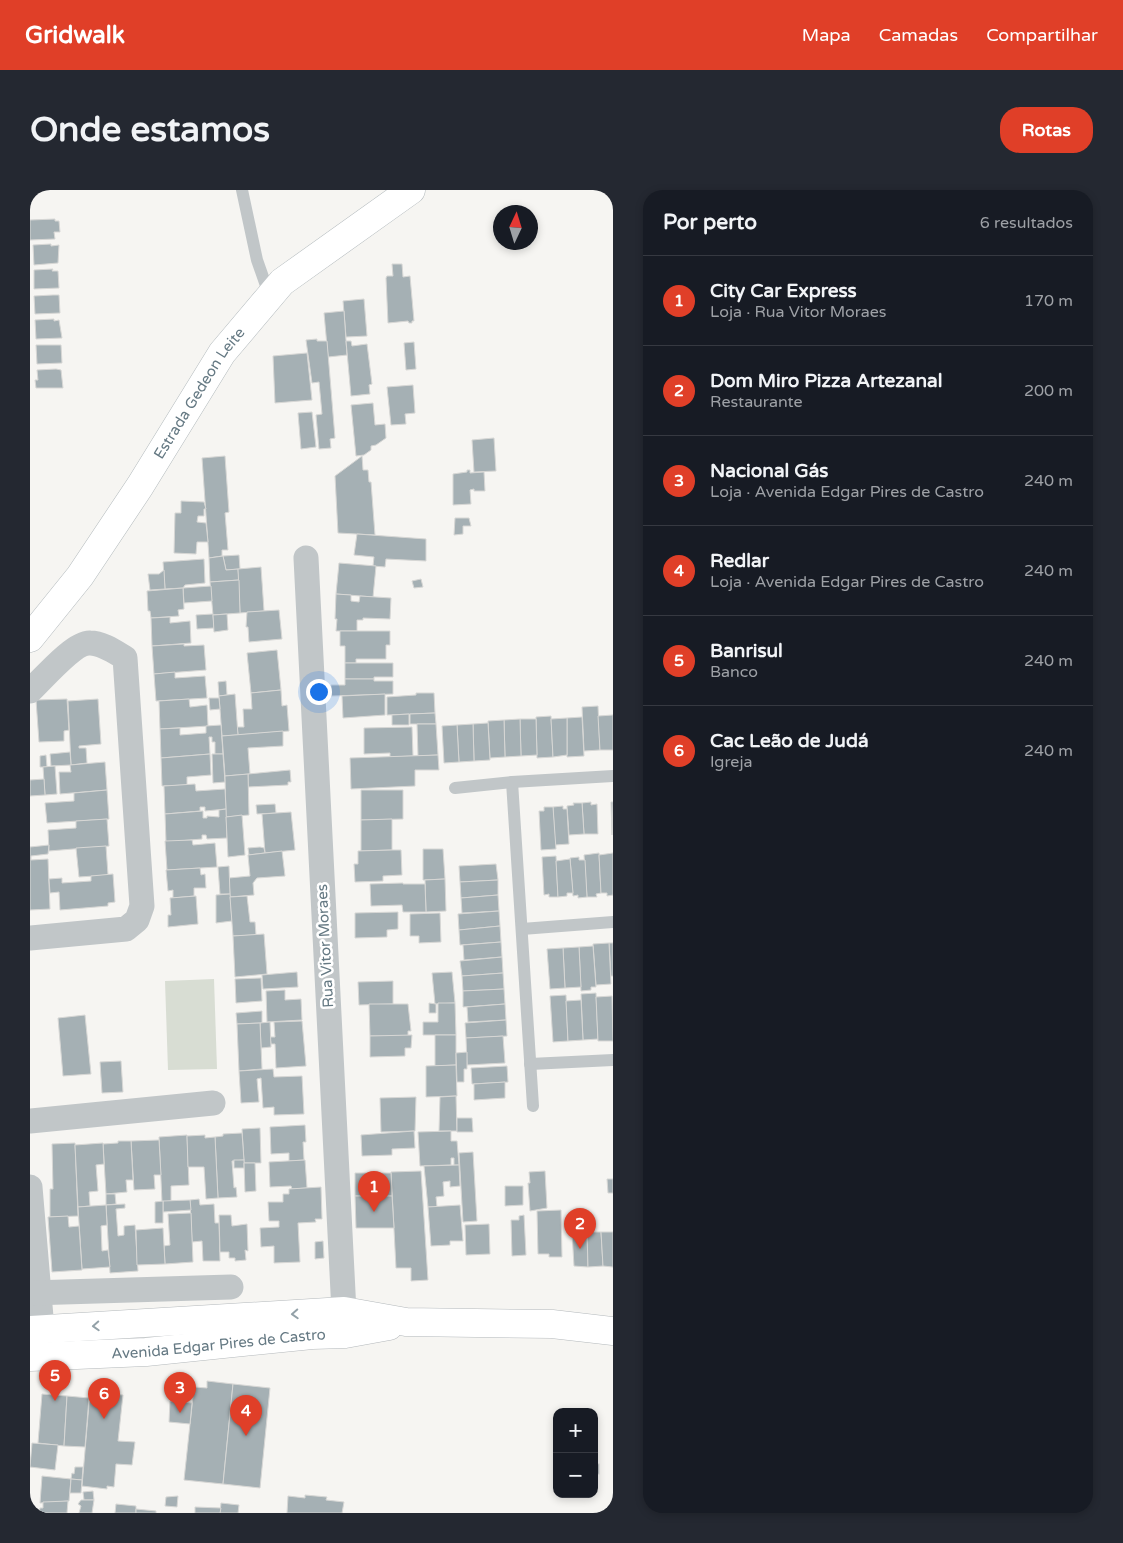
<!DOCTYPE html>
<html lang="pt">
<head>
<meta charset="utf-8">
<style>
	body { margin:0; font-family:"Varela Round",sans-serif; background:#242831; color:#f1f3f6 }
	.controls { position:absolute; right:15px; bottom:15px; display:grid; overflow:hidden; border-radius:10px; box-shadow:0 2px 8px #0003 }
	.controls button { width:45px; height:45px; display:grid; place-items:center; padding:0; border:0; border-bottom:1px solid #363941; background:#171b24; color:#f1f3f6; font:25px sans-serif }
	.compass { position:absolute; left:463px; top:15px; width:45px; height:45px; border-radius:50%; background:#171b24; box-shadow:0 2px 8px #0003; rotate:4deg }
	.you { position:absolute; left:288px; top:501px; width:18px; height:18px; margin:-12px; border:4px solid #fff; border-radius:50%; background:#1a73e8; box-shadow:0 0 0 8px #1a73e833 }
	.badge { display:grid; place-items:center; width:32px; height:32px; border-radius:50%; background:#e03f28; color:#fff; font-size:16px; font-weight:700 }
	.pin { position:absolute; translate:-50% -41px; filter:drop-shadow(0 1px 2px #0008) }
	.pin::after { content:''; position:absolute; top:26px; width:18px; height:15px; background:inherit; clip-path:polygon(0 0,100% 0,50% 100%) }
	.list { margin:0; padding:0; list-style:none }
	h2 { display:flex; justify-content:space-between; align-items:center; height:65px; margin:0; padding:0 20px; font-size:21px }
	h2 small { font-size:16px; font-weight:400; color:#9ea1a6 }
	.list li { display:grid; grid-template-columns:32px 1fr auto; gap:15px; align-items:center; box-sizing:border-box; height:90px; padding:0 20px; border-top:1px solid #363941 }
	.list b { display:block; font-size:19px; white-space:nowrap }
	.list p { margin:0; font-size:16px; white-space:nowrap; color:#9ea1a6 }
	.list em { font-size:16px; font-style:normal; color:#9ea1a6 }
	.map { position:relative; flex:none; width:583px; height:1323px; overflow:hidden; border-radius:20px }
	header { display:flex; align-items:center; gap:30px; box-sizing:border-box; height:70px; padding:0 25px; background:#e03f28; color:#fff }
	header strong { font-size:24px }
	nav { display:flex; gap:28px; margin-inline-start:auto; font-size:18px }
	.intro { display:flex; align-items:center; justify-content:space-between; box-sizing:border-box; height:120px; padding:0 30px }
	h1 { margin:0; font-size:35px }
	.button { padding:12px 22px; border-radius:20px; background:#e03f28; color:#fff; font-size:18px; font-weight:700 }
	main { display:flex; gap:30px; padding:0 30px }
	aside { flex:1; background:#171b24; border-radius:20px; box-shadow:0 2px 8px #0003 }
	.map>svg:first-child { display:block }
</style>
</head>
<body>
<header>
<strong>Gridwalk</strong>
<nav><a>Mapa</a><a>Camadas</a><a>Compartilhar</a></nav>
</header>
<div class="intro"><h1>Onde estamos</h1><a class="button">Rotas</a></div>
<main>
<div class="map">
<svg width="583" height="1323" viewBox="0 0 583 1323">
	<rect width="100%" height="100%" fill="#f6f5f2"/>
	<path fill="#d8ddd3" d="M184,789L187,879L138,880L135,791Z"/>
	<g fill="#a5b0b4" stroke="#d7d7d5">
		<path d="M25,29V31H29L30,42H24L25,49L0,50V30Z"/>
		<path d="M21,54V56L29,55L28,73L4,75L3,55Z"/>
		<path d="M362,74H372L373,87L380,86L384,131H382V133H379L378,131L358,133L356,88L357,86H363Z"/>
		<path d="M23,79L22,81H28L29,98L4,99V80Z"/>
		<path d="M23,105H29L30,123L5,124L4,106Z"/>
		<path d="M334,109L337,146L316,147L313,111Z"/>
		<path d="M314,121L317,165L298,167L294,123Z"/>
		<path d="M24,129V131L29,130L32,148L6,149L5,130Z"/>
		<path d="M287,149V151H297L305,248L300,249L301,258L289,259L286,225L292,224L289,192L282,193L276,150Z"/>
		<path d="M316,151H321L322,156L337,154L342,194L339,195L340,204L321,206Z"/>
		<path d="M384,152L386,179L376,180L374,153Z"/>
		<path d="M6,155H31L32,173L7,174Z"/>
		<path d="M277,163L282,210L245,213L243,166Z"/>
		<path d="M26,179L31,180L33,198H6L5,190H8L7,180Z"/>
		<path d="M383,195L385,223L375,224L376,234L361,235L357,197Z"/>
		<path d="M343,213L345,235L355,234L356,248L346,255L341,256V260L334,265L326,266L321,215Z"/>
		<path d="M282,222L286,257L271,259L268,223Z"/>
		<path d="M464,248L466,281L444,282L442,250Z"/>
		<path d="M195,266L199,322L195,323L198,360H192V366L179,368L172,268Z"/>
		<path d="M332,266L333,280H338L339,292H341L345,345L308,343L305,286Z"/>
		<path d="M437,280H440V283L454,282L455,301H444V299L440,300L441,314L423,315V284L437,282Z"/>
		<path d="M151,311L174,312L176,319H174V326H168L167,332L176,333L178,352H167L166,364L144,363L145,323H151Z"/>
		<path d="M425,328H439L441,336H433V344L424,345Z"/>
		<path d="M327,344L396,349V371L356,369L355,377L343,376L344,367L324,365Z"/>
		<path d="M209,365L210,379L196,380L193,366Z"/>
		<path d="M193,366L196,380L208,379L209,390L180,392L179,368Z"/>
		<path d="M174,369L175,393L155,395L153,398L135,399L133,372Z"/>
		<path d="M309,373L346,376L343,407L306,404Z"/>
		<path d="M231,377L234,421L210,423L208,379Z"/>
		<path d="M134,380L135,399L120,400L118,384H129Z"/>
		<path d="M391,389L393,397L384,398L382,391Z"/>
		<path d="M209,390L210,423L183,425L180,392Z"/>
		<path d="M181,396L182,411L154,413L153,398Z"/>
		<path d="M153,398L154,419L148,420L149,426L121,428L120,421H118L117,401Z"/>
		<path d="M306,404L321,405V411L329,412L330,406L361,408L360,429L333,428V430H327V441H306L307,429H305Z"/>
		<path d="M249,420L252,449L219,452L218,437H216L217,422Z"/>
		<path d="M183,424L184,438L167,439L166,425Z"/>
		<path d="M197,424L198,440L184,442L183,425Z"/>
		<path d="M140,427V433L160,431L161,453L122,456L121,428Z"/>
		<path d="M310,441H360V455H356V469H326V473H315V456H310Z"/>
		<path d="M154,454V456L174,455L176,480L124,484L122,456Z"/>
		<path d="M247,460L251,500L221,503L217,463Z"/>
		<path d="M315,473H363V487H344V489H315Z"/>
		<path d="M145,482V488L175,486L177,508L126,511L124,484Z"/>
		<path d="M315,489H344V491H363V504L301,506V495H315Z"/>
		<path d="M196,491L197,505L189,506L188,492Z"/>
		<path d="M251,500L252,516L257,515L259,541L208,545L207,537H214L213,519H222L221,503Z"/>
		<path d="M386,503H404L405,523L357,525V507L386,505Z"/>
		<path d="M205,504L208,545L192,546L189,506Z"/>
		<path d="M355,504V525L313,528L312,506Z"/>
		<path d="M179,508H189L190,519L180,520Z"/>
		<path d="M37,509L39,540L34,541V551L9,552L6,510Z"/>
		<path d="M68,509L71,554L49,556V558H56L57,573L41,575L38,511Z"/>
		<path d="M159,509L160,517L177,515L178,536L130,539L129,511Z"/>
		<path d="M568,516L570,560L554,561L552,517Z"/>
		<path d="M405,523L406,534H380V524Z"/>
		<path d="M379,524V535H362V525Z"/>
		<path d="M583,525V560H570L568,526Z"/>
		<path d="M521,526L523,567L507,568L506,527Z"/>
		<path d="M552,527L554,566L537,567V528Z"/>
		<path d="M537,528V565L523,567L521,529Z"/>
		<path d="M490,529H506L507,565L491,566Z"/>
		<path d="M490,529L491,566L475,567L474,530Z"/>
		<path d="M474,530L475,567L460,568L458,531Z"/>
		<path d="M458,533L460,570L444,571L443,534Z"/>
		<path d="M387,534H406L408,565L388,566Z"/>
		<path d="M443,534L444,571L429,572L427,535Z"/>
		<path d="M191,535L193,564H185V552H182V547H179L180,564L131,568L130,539L150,538V545L176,543V536Z"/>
		<path d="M427,535L429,572L414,573L412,536Z"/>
		<path d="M382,537L383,566L360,567V563L334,564V538Z"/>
		<path d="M253,541V556L218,558L220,584L195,586L192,546Z"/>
		<path d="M40,562L41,575L21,576L20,564Z"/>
		<path d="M180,564L181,585L157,587V595L132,596L131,568Z"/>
		<path d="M182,564H193L195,592L183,593Z"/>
		<path d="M16,565L17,577H10V566Z"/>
		<path d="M408,565L409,580H385V596L321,599L320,568Z"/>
		<path d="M75,572L77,600L30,604L29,582H41L40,575Z"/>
		<path d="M25,576L27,604L15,605L13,577Z"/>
		<path d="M260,580L261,592H258V595L218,597V584Z"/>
		<path d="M218,584L219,625L196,627L195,586Z"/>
		<path d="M14,589L15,605L0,606V590Z"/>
		<path d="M165,594L166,601L195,599L196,619L175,621V617H170V621L135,624L134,596Z"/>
		<path d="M77,600L79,629L17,633L15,613L44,611V603Z"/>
		<path d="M331,600H373V629L331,630Z"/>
		<path d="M561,612V615L567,614L568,644H554L552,613Z"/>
		<path d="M581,612H583L582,645Z"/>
		<path d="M543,613H552L554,644L539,645L537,616L544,615Z"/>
		<path d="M245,614L246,623L227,624L226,615Z"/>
		<path d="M533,616V619H537L539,654L525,655L523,617Z"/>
		<path d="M514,617H523L526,659L511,660L509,621H514Z"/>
		<path d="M196,619L197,648L177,649L176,645H172V649L136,652L135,624L173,621V628H177V626L189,627V620Z"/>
		<path d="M261,622L265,660L235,663L232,624Z"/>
		<path d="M212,625L215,665L198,667L196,627Z"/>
		<path d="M77,629L79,656L19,661L18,640L46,638V631Z"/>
		<path d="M362,629V660L331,661V630Z"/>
		<path d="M162,650L163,655L185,653L187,677L137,680L135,651Z"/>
		<path d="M19,655L18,664L1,666V670L18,669L20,719L0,720V657Z"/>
		<path d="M76,656L78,685L49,687L46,658Z"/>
		<path d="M230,657L234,658L235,663L219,665L218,658Z"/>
		<path d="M393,659H413L415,689L393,690Z"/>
		<path d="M362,660H371L372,685L353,686V691L325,692L324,674H328V661Z"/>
		<path d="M252,661L255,686L227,688L223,693L224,705L200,707L199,688L220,686L218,665Z"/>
		<path d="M569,663L571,703L566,704L567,707H557L554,665Z"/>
		<path d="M583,663V705L577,706V703H571L569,665Z"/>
		<path d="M526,666L528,707H519V704L514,705L512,667Z"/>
		<path d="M549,667V670H555L557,707L548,708V705L543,706L540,668Z"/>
		<path d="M540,669L543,703H537V706L528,707L526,671Z"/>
		<path d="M466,674L468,690L430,692L429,676Z"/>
		<path d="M199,676L200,704H190L188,677Z"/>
		<path d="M170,678L171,685L175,684L176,698H164V706L143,708V700L138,701L136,680Z"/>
		<path d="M83,684L85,712L78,713V716L30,720L29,702L20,703L19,689L32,688V693L61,691V686Z"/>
		<path d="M415,689L416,721L396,722L395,690Z"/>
		<path d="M468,690V705L431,708L430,692Z"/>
		<path d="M373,693V694H395L396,722H373L372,715L341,716L340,694Z"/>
		<path d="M200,704L202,731L186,733V705Z"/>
		<path d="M468,705L469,721L432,723L431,708Z"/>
		<path d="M166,706L168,734L138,737V725H141L140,708Z"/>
		<path d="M217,706L220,732H225L226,745L203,746L200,707Z"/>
		<path d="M469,721L470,736L429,740L428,724Z"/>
		<path d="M368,722V739L357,740V747L325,748V723Z"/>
		<path d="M410,723L411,752L389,753V746H380V724Z"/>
		<path d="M470,736L471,752L430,755L429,740Z"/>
		<path d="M234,744L237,784L205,787L203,746Z"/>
		<path d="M471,752L472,767L434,770L433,755Z"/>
		<path d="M579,753H583V786H581Z"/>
		<path d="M579,753L581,794L566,795L563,754Z"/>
		<path d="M563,756L566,797H561V800L551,801L549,757Z"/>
		<path d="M549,757L551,797L535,798L533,758Z"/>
		<path d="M533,758L535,798L520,799L517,759Z"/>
		<path d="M472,767L473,783L432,786L430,771Z"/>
		<path d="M267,782L268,797L233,799L232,785Z"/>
		<path d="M422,782L425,813L405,814L402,783Z"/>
		<path d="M473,783L474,799L433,801L432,786Z"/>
		<path d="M231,788L232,811L206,813L205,789Z"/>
		<path d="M363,791V814L329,815L328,792Z"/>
		<path d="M474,799L475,814L433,817V801Z"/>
		<path d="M255,800V810L271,809L272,830L237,832L236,801Z"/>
		<path d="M566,803L568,849L553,850L551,804Z"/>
		<path d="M536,805L538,851L523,852L520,806Z"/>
		<path d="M582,806L583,851H568L566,807Z"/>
		<path d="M551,810L553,850L538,851L536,811Z"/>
		<path d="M399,813L406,814V823H399Z"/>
		<path d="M408,813H425L426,845H393V832H408Z"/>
		<path d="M339,814H378L381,841H378V846H340Z"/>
		<path d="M475,814L476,830L438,832L437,817Z"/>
		<path d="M232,821V833L207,834L206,823Z"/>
		<path d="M55,825L61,884L33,886L28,828Z"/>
		<path d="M476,830L477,846L436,848L435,833Z"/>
		<path d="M272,831L276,876L246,878L245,854H241L240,847H245L244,832Z"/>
		<path d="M240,832L241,857L231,858L230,833Z"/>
		<path d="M230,833L232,879L209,881L207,834Z"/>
		<path d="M382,845L381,858H375V866L340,867V846Z"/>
		<path d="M405,845H426V875L405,876Z"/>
		<path d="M473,846L475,873L437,875L436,848Z"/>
		<path d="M437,862V879H434V892H427L426,863Z"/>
		<path d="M91,871L93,902L72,903L70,872Z"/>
		<path d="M426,875L427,906L396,907V876Z"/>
		<path d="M477,876L478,892L442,894L441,878Z"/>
		<path d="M243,879L244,887L272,886L274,924L244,925V917L233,918L231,888L227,889L229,912L211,913L209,881Z"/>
		<path d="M475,892V908L444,910V894Z"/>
		<path d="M426,906L427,941H409L410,907Z"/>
		<path d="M386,907L385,941L351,942L350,908Z"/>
		<path d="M427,928H442L443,942H427Z"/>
		<path d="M275,935L276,952H273L274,970L259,971V963L241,964L240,937Z"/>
		<path d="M230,938L231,973H214L212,939Z"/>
		<path d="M384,941L385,958L362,959V965L332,966L331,945Z"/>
		<path d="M421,941V951H427L429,975H424V968H421V975L390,976L388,942Z"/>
		<path d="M212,943L214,970L202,971L204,998L206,997L207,1007L188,1008L185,947L193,946V944Z"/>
		<path d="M157,945L159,995L141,996V1011L132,1012L129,947Z"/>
		<path d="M175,945V948L185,947L188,1008L176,1009L174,977H158L157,946Z"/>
		<path d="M129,950L131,985H124L125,999L104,1000L101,951Z"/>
		<path d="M88,951H101L103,990H96L97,1002L76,1004L73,954L88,953Z"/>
		<path d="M45,953L48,1026L20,1027V999H23L22,954Z"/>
		<path d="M73,953L74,974L66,975L68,1001L59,1002L60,1016L48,1017L45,955Z"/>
		<path d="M443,962L447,1031L433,1032L429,963Z"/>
		<rect x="204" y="970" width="10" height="8"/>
		<path d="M275,970L277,998L262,999L261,996L240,997L239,972Z"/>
		<path d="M214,973H225L226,1001L215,1002Z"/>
		<path d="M429,975L430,996L420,997V991L413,992L414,1006L406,1007L407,1017H398L394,976Z"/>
		<path d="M391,981L398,1090L381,1091V1078H366L361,982Z"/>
		<path d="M515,981L517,1018L500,1021L498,993H500L499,982Z"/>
		<path d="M325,983H361L362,1006H325Z"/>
		<path d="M577,989H583V1003H578Z"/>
		<path d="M475,996H493V1015L475,1016Z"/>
		<path d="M291,997L292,1029H285L286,1032L268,1033L270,1072L244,1073V1056L231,1057L230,1038L249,1037V1031H239L238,1012H253V1004H259V999Z"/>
		<path d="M76,1004H85L86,1014L76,1015Z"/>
		<path d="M325,1006H362L364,1038H326Z"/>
		<path d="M169,1009L170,1015L184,1014L185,1033H189L190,1071H173L172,1051L162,1052L160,1010Z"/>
		<path d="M160,1010L161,1020L133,1022V1011Z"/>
		<path d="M133,1011V1033H125V1012Z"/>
		<path d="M95,1014V1018L86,1019L88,1046L94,1045V1036L105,1035L108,1081L80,1083L76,1015Z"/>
		<path d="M76,1015L77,1035L71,1036L72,1061L78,1060L80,1077L52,1079L48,1017Z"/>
		<path d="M430,1015L433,1051H420V1055L401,1056L398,1017Z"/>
		<path d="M531,1020L532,1067H519V1064H508L507,1021Z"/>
		<path d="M161,1023L163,1072L135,1074L134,1056L140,1055L138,1024Z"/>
		<path d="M189,1025H201L202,1036L217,1034L218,1061L215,1060L216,1070L205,1071V1068H199V1062H190Z"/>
		<path d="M494,1025L496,1065L482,1066L481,1030H489V1026Z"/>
		<path d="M38,1026L39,1037L49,1036L52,1080L22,1082L18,1027Z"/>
		<path d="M459,1034L460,1064L436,1065L435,1035Z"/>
		<path d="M133,1038L135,1074L107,1075L106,1040Z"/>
		<path d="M542,1042H557L558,1077L544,1076Z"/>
		<path d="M557,1042H571L573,1076L558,1077Z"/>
		<path d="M571,1042H583V1077L573,1076Z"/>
		<path d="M293,1051L294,1068L285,1069V1052Z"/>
		<path d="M177,1191L203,1194L193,1294L154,1290L164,1197L177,1198Z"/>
		<path d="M203,1194L240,1198L230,1298L193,1294Z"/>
		<path d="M60,1202L93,1205L88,1251L105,1252L102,1275L86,1274L84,1297L77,1296V1299L52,1296Z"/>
		<path d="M12,1204L37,1206L34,1256L8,1253Z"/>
		<path d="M37,1206L59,1208L55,1257L34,1256Z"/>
		<path d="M140,1211L162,1213L160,1234L139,1232Z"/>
		<path d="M2,1253L28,1255L25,1280L0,1277Z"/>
		<rect x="564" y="1274" width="5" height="10"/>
		<path d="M45,1277H53L52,1290L41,1289L42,1283L44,1284Z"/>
		<path d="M12,1286L41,1289L39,1311L10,1313Z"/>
		<path d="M41,1289L52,1290L51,1303H40Z"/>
		<path d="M63,1301L64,1310H54L53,1302Z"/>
		<path d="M275,1305L297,1307L296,1310L314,1312L312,1323H257L258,1306L275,1308Z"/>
		<path d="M148,1306L147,1317L135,1316L136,1307Z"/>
		<path d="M51,1310H64L62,1323H49L51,1316L48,1314Z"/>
		<path d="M38,1311L37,1323H9L10,1318H13V1312Z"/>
		<path d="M191,1313L209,1315L208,1323H190Z"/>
		<path d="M86,1314L106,1316V1323H85Z"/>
		<path d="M165,1317L191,1318L190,1323H165Z"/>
		<path d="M106,1319L126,1321V1323H106Z"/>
	</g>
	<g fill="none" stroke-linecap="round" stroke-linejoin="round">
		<g stroke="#b3babd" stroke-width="29">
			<g id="secondary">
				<path id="s1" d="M0,448L50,386L110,296L192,163L252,92L381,0"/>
			</g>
		</g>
		<g stroke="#b4b9bc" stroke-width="29">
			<g id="primary">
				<path d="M0,1140L314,1121L376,1132L522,1134L583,1141"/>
				<path id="s2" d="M0,1167L116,1162L282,1145L315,1144L359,1136"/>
			</g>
		</g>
		<g stroke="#c1c6c8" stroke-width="12">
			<path d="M212,0L227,70L240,107"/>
			<path d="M482,592L503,916"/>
			<path d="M425,598L482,592L583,586"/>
			<path d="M492,739L583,732"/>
			<path d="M500,874L583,870"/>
		</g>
		<g stroke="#c1c6c8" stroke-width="25">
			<path d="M276,368L315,1142"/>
			<path d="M0,501C12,490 44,452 60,453C72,453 85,462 95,468L112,716L107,730L96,739L0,748"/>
			<path d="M0,931L183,913"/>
			<path d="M0,997L12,1139"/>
			<path d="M0,1103L201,1097"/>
		</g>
		<use href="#secondary" stroke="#fff" stroke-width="28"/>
		<use href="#primary" stroke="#fff" stroke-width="28"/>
	</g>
	<defs><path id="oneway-chevron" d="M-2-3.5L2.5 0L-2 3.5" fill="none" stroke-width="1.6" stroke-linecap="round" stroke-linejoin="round" transform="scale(1.25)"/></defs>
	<g stroke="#93a1a8">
		<use href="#oneway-chevron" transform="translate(265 1124) rotate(177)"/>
		<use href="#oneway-chevron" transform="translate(66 1136) rotate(177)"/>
	</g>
	<g text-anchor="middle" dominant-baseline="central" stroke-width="5" stroke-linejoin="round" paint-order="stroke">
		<g font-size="15" fill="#657983" stroke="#fff">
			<text stroke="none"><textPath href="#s1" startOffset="298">Estrada Gedeon Leite</textPath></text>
			<text transform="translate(295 756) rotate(-93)">Rua Vitor Moraes</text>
			<text stroke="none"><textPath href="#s2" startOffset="189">Avenida Edgar Pires de Castro</textPath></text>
		</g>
	</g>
</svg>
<div class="controls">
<button>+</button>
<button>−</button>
</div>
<svg class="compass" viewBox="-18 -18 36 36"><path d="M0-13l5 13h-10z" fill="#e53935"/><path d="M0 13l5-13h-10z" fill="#9ea1a6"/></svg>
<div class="you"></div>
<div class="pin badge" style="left:344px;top:1022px">1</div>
<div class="pin badge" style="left:550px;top:1059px">2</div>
<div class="pin badge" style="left:150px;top:1223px">3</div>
<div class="pin badge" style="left:216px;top:1246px">4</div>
<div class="pin badge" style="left:25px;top:1211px">5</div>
<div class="pin badge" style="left:74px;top:1229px">6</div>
</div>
<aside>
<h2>Por perto<small>6 resultados</small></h2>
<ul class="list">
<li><span class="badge">1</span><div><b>City Car Express</b><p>Loja · Rua Vitor Moraes</p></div><em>170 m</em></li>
<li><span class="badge">2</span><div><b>Dom Miro Pizza Artezanal</b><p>Restaurante</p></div><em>200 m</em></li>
<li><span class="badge">3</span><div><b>Nacional Gás</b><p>Loja · Avenida Edgar Pires de Castro</p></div><em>240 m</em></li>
<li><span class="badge">4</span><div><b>Redlar</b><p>Loja · Avenida Edgar Pires de Castro</p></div><em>240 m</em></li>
<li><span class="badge">5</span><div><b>Banrisul</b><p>Banco</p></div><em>240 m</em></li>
<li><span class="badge">6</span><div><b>Cac Leão de Judá</b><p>Igreja</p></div><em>240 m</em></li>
</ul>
</aside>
</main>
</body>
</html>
